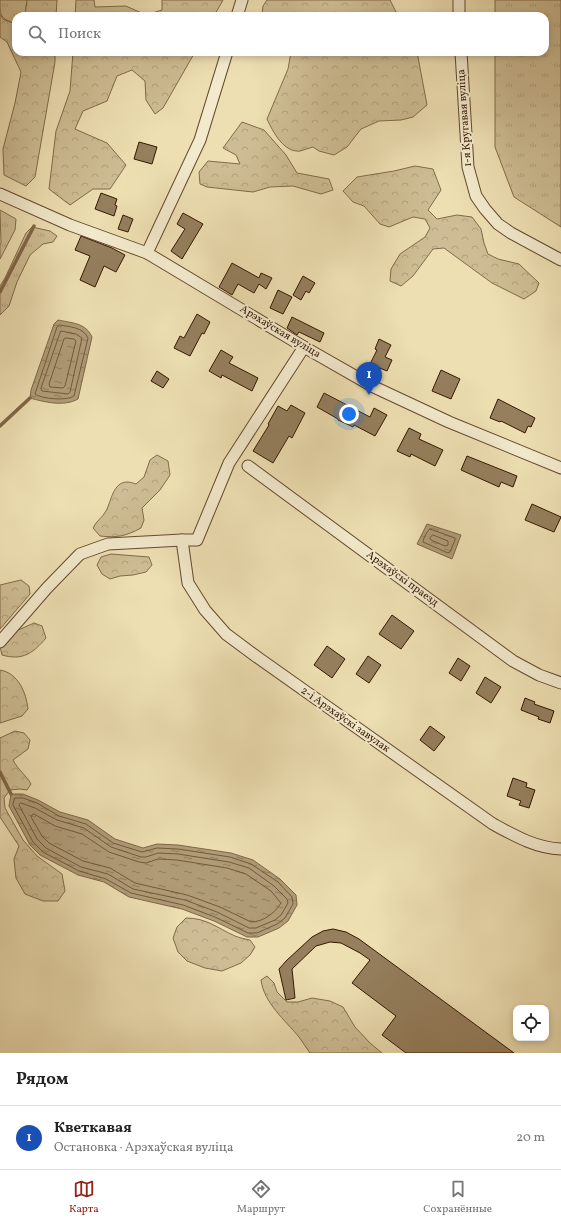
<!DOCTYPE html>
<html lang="ru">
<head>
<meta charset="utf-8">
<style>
	body { margin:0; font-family:Vollkorn,serif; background:#f2f2f2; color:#222 }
	.controls { position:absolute; right:12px; bottom:12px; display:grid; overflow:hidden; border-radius:8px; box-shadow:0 2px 6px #0003 }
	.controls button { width:36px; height:36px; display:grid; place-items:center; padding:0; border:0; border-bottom:1px solid #e0e0e0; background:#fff; color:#222; font:20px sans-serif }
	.you { position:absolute; left:349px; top:414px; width:14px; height:14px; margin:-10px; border:3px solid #fff; border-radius:50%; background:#1a73e8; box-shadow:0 0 0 6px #1a73e833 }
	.badge { display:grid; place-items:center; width:26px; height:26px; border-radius:50%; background:#8f2418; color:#fff; font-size:13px; font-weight:700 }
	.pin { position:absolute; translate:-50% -33px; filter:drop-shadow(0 1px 2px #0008) }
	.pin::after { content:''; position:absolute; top:21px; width:14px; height:12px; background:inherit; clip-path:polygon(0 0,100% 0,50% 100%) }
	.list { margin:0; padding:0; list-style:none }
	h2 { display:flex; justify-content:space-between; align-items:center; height:52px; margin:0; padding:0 16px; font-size:17px }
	h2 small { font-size:13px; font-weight:400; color:#767676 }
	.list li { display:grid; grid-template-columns:26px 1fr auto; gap:12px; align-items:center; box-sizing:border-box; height:64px; padding:0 16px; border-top:1px solid #e0e0e0 }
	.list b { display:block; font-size:15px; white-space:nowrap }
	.list p { margin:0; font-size:13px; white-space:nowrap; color:#767676 }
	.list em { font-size:13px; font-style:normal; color:#767676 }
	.icon { flex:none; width:22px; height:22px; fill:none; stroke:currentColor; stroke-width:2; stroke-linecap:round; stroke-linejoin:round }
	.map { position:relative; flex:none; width:561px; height:1053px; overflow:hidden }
	.search { position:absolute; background:#fff; box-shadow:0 2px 6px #0003; left:12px; right:12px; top:12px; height:44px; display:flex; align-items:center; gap:10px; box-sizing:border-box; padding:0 14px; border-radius:12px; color:#767676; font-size:15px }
	.sheet { height:116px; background:#fff }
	nav { display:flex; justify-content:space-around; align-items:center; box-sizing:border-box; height:56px; border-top:1px solid #e0e0e0; background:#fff; font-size:11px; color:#767676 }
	nav a { display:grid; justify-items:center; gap:2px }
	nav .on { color:#8f2418 }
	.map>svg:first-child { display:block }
</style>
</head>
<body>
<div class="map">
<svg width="561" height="1053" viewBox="0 0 561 1053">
	<defs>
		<pattern id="grass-tufts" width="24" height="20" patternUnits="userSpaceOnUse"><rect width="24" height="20" fill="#cebd94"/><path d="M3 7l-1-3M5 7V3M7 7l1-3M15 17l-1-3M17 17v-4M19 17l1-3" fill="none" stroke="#b2a27e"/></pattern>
		<pattern id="forest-crowns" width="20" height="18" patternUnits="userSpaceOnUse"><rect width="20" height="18" fill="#cebd94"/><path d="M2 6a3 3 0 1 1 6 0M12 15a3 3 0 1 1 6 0" fill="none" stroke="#b2a27e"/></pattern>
		<pattern id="water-ripples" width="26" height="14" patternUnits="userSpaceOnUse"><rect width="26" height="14" fill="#af9b76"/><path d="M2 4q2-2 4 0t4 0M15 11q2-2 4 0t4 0" fill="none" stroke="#8f7d5e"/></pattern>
	</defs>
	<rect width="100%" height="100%" fill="#eddfb2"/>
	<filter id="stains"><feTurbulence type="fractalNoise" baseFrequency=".005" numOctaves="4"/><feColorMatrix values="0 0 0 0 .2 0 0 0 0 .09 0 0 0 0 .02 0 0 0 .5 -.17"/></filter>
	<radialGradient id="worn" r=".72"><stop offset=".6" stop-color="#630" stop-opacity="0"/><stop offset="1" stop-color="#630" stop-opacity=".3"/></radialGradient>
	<g fill="url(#grass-tufts)" stroke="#826a4a">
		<path d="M0,0H27L25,16H16V23L15,24C0,17 0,17 0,0Z"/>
		<path d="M495,0H561V227L514,197L495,147V52H545V16H495Z"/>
		<path d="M0,210L16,219L15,230L0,259V245L1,243Z"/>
		<path d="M32,227L50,231L57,236L53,242L43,244L30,255L17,282L9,306L0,315V286L5,278L26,233Z"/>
	</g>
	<g fill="url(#forest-crowns)" stroke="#826a4a">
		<path d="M27,0H57L56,16H25Z"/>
		<path d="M76,0H94L95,7L126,6L146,15L162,10V0H223L214,16H75Z"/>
		<path d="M267,0H390L396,12L404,16H264L262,14L263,6Z"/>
		<path d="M0,14L3,19L15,24L16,23V52H55V62L35,177L26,186L4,175L3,149L15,103L21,72L7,42L0,37Z"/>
		<path d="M73,52H195L163,108L155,114L146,100L145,81L132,70L117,76L107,101L83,111L75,129L107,143L126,165L110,189H93L70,205L49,189L56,131L70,91Z"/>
		<path d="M291,52H417L427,105L413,117L401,120L379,121L361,129L347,147L334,155L319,151L313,147C309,148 304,150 300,151C284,153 273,132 267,119L288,69Z"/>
		<path d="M242,122L264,130L286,155L297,173L329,179L333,190L321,194L293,186L270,187L253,192L207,187L200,184L199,172L208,161L240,164L236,155L223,148Z"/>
		<path d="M415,166L433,169L441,190L428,210L437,219L457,215L472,217L481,229L484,243L488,254L498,259L519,264L539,283L536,291L524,299L492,283L444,248L433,249L413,276L401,286L390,281L391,269L400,254L425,237L430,228L425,219L413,217L389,227L380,224L364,206L353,202L343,191L357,177L394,171Z"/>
		<path d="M157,455L168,461L170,475L160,490L142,508L144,520L141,528C126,536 117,538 100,536L93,528C96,521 103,517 106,511C111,502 113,482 127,482C130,482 133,483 136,484L144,477L150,460Z"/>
		<path d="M111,554L149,557L152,565L146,572L133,575L120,576L110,579L102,574L97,565L101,557Z"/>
		<path d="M21,580L29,586L30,594L0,629V585Z"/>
		<path d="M34,623L42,626L46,638C33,653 23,661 2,655L0,647L14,632Z"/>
		<path d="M0,670C18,673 26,692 28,709L22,716L0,723Z"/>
		<path d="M15,731L24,733L30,740L28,749L13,760C18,770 26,775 31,784L27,790L20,789L10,790L4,798L5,808L23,840L37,856L62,874L65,891L58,901H43L25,894L16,878L14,859L19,846L0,817V738Z"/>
		<path d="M186,918C207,918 217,928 235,936C240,938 245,939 250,940L255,947L250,955L241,963L222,971L205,968L187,961L178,952L173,938L177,927Z"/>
		<path d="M267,976L274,983L277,992L287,1002H298L312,998L330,1001L343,1007L355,1027L370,1043L382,1053H310C306,1048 303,1042 299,1037C285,1020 264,1003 261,980Z"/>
	</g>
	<g fill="url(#water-ripples)" stroke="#7f6647">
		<path d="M58,320C72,323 86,323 92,337L78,399C64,407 44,402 30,398L31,390L54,324Z"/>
		<path d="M427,524L461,535L452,559L417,544Z"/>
		<path d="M11,794H23L38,800L60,812L88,820L115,839L143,848L157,844L178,845L231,853L253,860L280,879L296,895L297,905L288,921L279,928L258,937H247L214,921L182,909L129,897L104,882L78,875L40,855L30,845L9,806Z"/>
	</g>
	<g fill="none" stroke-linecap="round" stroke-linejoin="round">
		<g stroke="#72593c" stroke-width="1">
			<path d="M60,325C70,327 83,327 88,338L74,396C68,401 41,399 35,394L57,327Z"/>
			<path d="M61,331L76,334L82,338L70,392L68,394L42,391L41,389Z"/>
			<path d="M66,338L74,339L76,341L65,386L63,388L50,387L49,384L64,339Z"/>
			<path d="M430,529L455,538V540L450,552L448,553L423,542C423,539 427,531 430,529Z"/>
			<path d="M433,535L448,541V545L445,546L431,540L430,538Z"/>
			<path d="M15,798H23L37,803L59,816L86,824L113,843L142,852L157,848L178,849L230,857L251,864L278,882L292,897L293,904L285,918L277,924L257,933H248L215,917L183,905L131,893L106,879L79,871L43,852L33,842L13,805Z"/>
			<path d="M21,803L35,808L57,820L84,828L111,847L141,857H146L158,853L178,854L229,862L249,868L274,886L287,899L288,903L281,915L275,920L256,928H249L217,912L185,900L133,889L108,874L81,867L46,848L37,839L19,805Z"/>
			<path d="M34,814L55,826L82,834L109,852L139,862L146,863L158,859L177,860L227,868L246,874L271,891L281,903C275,913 263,922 251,922L220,907L187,895L135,883L110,868L83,861L49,843L42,836L31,817L32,815Z"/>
		</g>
		<g stroke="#7f6647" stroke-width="3.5">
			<path d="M0,292L34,226"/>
			<path d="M0,426L30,398"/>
			<path d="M0,772L11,794"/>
		</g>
	</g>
	<g fill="#957f5d" stroke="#361701">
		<path d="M139,142L157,147L152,164L134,159Z"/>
		<path d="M101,193L117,199L115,205L117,206L114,216L95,209Z"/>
		<path d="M183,213L203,224L182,259L171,251L185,229L177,224Z"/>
		<path d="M123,215L133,219L128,232L118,229Z"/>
		<path d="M81,236L112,248L125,255L116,272L104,266L95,287L80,280L90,256L75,250Z"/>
		<path d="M232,263L259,278L261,273L272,278L266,289L259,284L254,293L238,284L232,295L219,287Z"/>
		<path d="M303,276L315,283L309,293L306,291L301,300L293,295Z"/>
		<path d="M278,290L292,297L283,314L270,308Z"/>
		<path d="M197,314L210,322L204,334L202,333L190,356L174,348L180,336L184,338Z"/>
		<path d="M292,317L324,333L320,342L299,332L297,335L287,328Z"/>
		<path d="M379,339L391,345L385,357L392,360L387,371L370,364L377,350L375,349Z"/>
		<path d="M221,350L233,357L229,363L258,378L252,391L222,375L221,378L209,371Z"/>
		<path d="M441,370L460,379L451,399L432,391Z"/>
		<path d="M157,371L169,379L163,388L151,381Z"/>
		<path d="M324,393L370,417L374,408L387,415L375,436L354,425L353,427L338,420V419L317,407Z"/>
		<path d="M498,399L535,418L531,427L528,426L525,433L501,421L500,422L490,418Z"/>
		<path d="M291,405L305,413L292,438L289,436L273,463L253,451L269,425L268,424L278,406L287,411Z"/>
		<path d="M409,428L421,434L419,439L443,450L435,466L411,454L410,457L397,451Z"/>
		<path d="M467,456L517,476L513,487L501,482L499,487L461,470Z"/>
		<path d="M532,504L561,517L554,532L525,520Z"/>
		<path d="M392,615L414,631L401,649L379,634Z"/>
		<path d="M327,646L345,659L332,678L314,665Z"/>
		<path d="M368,656L381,665L369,683L356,674Z"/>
		<path d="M458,658L470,666L461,681L449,673Z"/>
		<path d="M485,677L501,687L491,703L476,693Z"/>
		<path d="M525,698L535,702L534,704L554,711L550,723L538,719L539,717L521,710Z"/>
		<path d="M430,726L445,737L434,751L420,740Z"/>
		<path d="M513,778L527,783L526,787L535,790L529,808L519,805L521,801L507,796Z"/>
		<path d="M333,929L346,932L359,939L514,1053H406L382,1035L396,1016L352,983L370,960L360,953L341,943L330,942L316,946L292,969L295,998L286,1000L279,969L286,961L312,937L323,931Z"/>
	</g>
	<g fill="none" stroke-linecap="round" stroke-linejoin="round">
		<g stroke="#64492d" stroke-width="13">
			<g id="street">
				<path d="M237,16L242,0"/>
				<path d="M459,16V0"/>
				<path d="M461,52L468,167L476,196L485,209L498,224L511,233L561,260"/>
				<path d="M0,194L70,225L147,253L304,347L374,387L449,422L561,468"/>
				<path d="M147,253L200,140L227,52"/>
				<path d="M248,466L513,661L539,675L561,683"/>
				<path d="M182,540L188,583L205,610L226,634L257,657L493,824C515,836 536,848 561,849"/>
				<path d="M0,642L47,588L80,554L108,544L182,540H197L229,463L304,347"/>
			</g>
		</g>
		<use href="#street" stroke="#f3eacd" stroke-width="11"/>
	</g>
	<g text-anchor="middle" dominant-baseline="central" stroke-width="4" stroke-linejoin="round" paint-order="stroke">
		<g font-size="11" fill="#361701" stroke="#f3eacd">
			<text transform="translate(465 118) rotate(-94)">1-я Кругавая вуліца</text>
			<text transform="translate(280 332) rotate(31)">Арэхаўская вуліца</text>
			<text transform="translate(402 579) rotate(36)">Арэхаўскі праезд</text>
			<text transform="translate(345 720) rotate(35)">2-і Арэхаўскі завулак</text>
		</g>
	</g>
	<rect width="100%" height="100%" filter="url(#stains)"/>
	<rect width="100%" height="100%" fill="url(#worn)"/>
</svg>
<div class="controls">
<button><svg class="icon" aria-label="locate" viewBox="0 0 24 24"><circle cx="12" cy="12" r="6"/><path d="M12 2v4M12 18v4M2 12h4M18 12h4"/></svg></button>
</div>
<div class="you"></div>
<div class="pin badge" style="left:369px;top:395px;background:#1a4fb4">1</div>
<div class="search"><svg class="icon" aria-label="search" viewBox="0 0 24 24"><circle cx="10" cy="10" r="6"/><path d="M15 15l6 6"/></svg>Поиск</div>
</div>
<section class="sheet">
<h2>Рядом<small></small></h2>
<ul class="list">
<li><span class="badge" style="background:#1a4fb4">1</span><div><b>Кветкавая</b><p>Остановка · Арэхаўская вуліца</p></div><em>20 m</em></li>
</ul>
</section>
<nav>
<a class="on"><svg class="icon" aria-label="map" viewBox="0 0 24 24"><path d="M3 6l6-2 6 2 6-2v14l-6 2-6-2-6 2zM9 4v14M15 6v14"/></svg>Карта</a>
<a><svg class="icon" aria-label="directions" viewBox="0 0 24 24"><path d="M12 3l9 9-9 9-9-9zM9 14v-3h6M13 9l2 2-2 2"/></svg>Маршрут</a>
<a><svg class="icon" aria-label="saved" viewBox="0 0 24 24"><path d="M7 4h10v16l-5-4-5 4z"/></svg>Сохранённые</a>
</nav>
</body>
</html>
